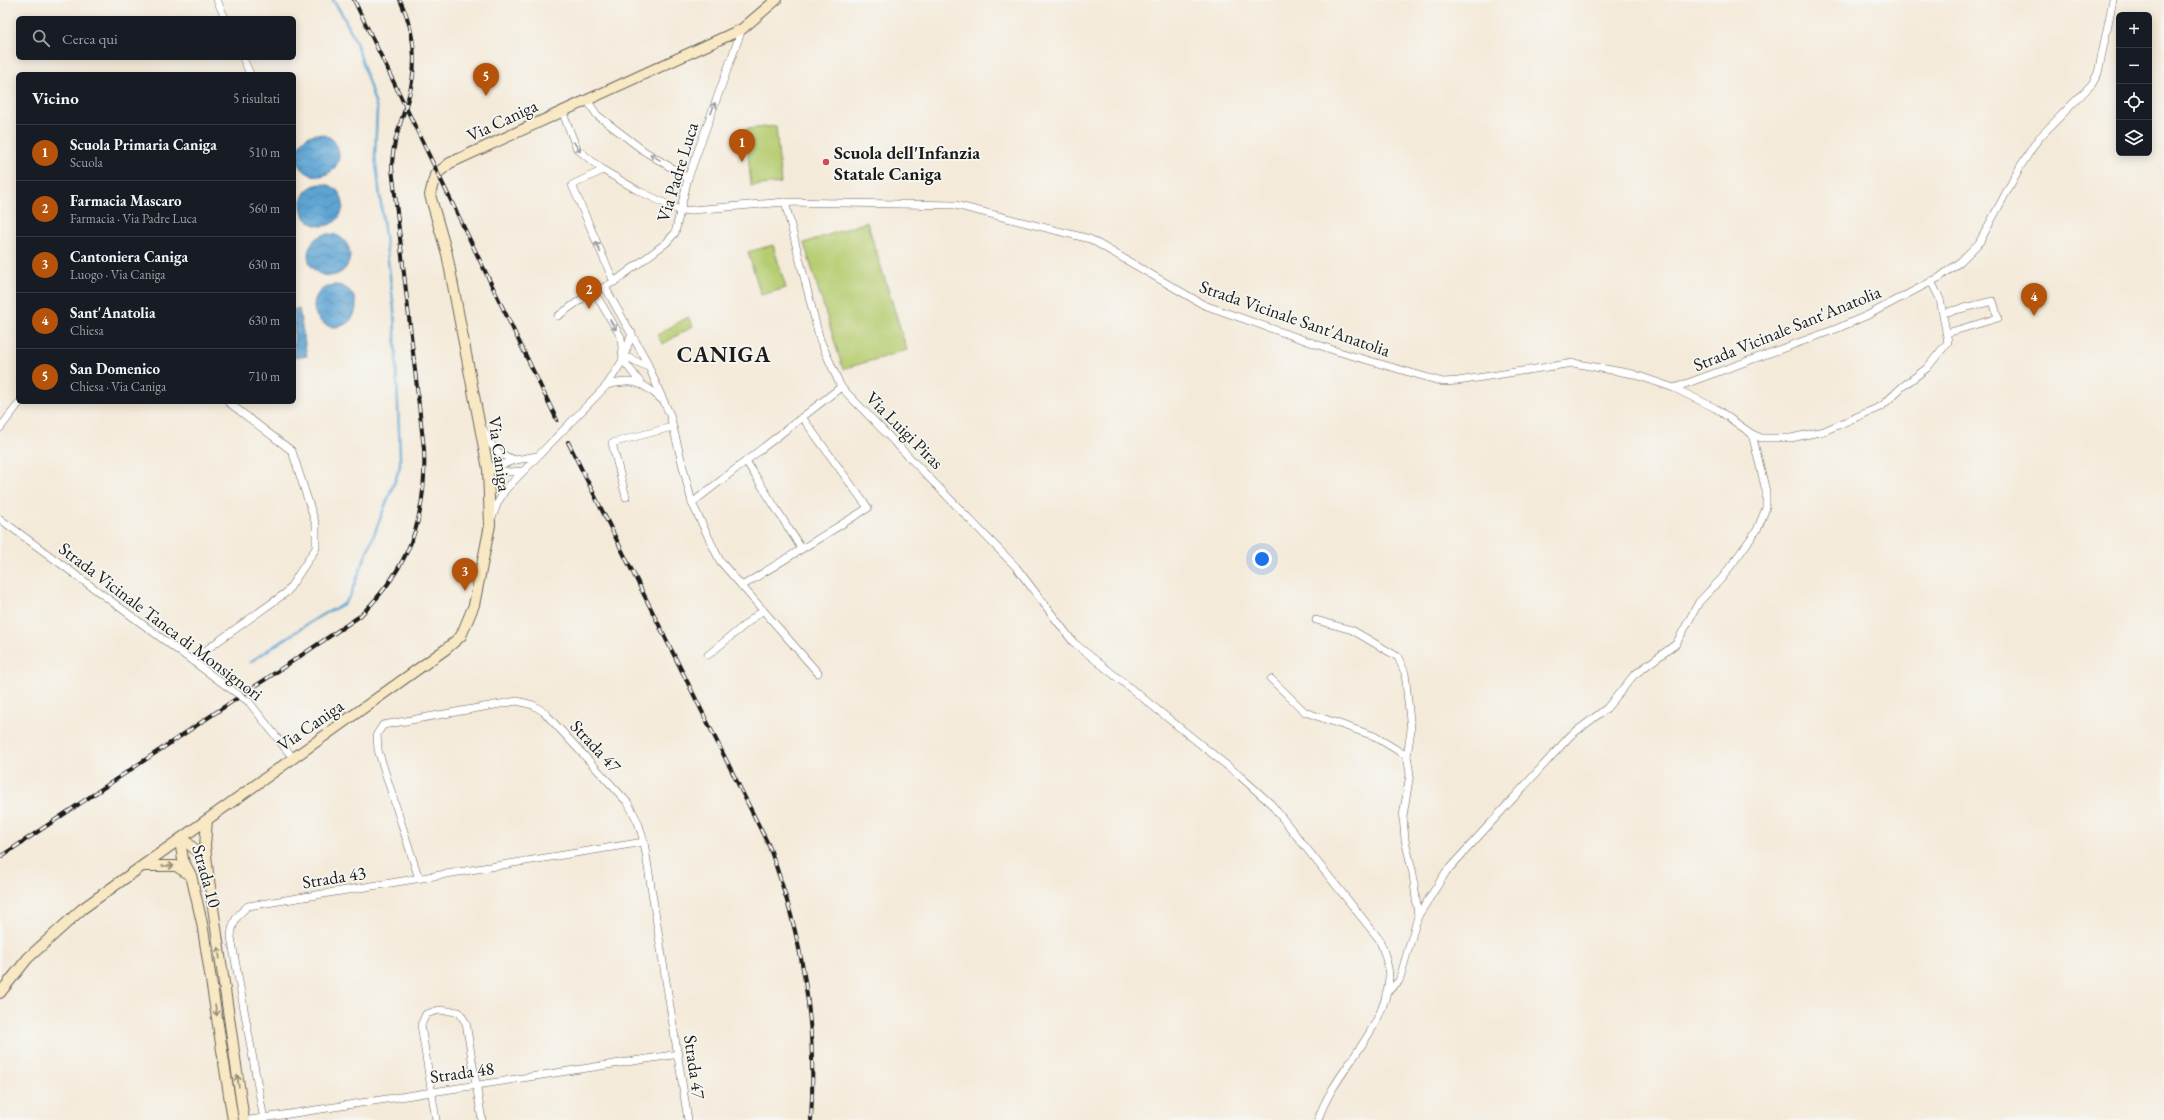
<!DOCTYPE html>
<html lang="it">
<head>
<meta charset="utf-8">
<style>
	body { margin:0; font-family:"EB Garamond",serif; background:#242831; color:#f1f3f6 }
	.controls { position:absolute; right:12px; top:12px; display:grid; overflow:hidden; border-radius:6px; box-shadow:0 2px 10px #0003 }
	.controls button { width:36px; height:36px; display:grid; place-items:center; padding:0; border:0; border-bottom:1px solid #363941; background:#171b24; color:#f1f3f6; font:20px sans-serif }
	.you { position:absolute; left:1262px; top:559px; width:14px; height:14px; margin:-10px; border:3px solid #fff; border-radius:50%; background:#1a73e8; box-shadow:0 0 0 6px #1a73e833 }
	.badge { display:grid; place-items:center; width:26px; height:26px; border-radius:50%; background:#b45309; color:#fff; font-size:13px; font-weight:700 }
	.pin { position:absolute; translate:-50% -33px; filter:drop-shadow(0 1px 2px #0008) }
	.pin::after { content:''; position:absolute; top:21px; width:14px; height:12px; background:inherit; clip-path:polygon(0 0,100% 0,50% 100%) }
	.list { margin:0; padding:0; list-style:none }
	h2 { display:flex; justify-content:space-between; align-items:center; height:52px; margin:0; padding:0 16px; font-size:17px }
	h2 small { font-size:13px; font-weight:400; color:#9ea1a6 }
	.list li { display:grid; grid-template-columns:26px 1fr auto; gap:12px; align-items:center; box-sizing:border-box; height:56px; padding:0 16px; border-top:1px solid #363941 }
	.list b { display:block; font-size:15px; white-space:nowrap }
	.list p { margin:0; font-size:13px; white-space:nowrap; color:#9ea1a6 }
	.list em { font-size:13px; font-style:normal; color:#9ea1a6 }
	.icon { flex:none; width:22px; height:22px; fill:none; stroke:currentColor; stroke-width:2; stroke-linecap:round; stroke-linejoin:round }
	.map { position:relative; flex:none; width:2164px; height:1120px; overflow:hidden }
	.search { position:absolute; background:#171b24; box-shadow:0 2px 10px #0003; left:16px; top:16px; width:280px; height:44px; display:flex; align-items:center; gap:10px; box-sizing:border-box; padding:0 14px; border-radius:6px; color:#9ea1a6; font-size:15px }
	.panel { position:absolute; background:#171b24; box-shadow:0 2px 10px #0003; left:16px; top:72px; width:280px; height:332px; border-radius:6px }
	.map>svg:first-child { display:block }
</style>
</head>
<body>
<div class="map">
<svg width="2164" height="1120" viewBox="0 0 2164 1120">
	<defs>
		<pattern id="water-waves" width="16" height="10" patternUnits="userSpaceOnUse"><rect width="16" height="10" fill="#5da4d3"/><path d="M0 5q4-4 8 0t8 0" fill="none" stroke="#4c85aa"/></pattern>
	</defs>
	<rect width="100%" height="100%" fill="#f6f6f2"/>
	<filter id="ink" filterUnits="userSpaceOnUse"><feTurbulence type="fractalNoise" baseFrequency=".025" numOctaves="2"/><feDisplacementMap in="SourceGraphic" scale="8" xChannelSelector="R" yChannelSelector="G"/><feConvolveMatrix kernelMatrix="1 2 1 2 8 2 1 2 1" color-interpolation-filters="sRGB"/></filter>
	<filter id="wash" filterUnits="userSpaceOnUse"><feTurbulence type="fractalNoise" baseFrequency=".012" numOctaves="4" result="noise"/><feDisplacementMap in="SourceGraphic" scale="16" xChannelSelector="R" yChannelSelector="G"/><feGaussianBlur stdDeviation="0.9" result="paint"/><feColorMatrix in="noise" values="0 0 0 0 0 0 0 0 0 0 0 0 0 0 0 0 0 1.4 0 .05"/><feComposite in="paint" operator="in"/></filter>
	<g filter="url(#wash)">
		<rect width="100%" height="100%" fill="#f4ead9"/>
		<g fill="#b6cc70" stroke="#697446">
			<path d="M776,126L781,183L751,186L746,129Z"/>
			<path d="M867,222L907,350L843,369L804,243Z"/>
			<path d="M773,245L786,288L761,295L748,252Z"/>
			<path d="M688,317L693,326L663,344L657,335Z"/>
		</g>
		<g fill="url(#water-waves)" stroke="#3c6078">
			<circle cx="318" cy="155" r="21"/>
			<circle cx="322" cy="205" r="21"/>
			<circle cx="329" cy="255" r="21"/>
			<circle cx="335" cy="306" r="21"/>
			<path d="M294,309H299L307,356L294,358Z"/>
		</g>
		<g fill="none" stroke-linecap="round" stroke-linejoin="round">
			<path stroke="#5da4d3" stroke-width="2.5" d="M250,662L320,616L344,604L350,596L396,478L400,466V455L394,309L375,156L377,109L356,42L342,14L333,0"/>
		</g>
	</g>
	<g filter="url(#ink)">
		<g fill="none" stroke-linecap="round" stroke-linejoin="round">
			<g stroke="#68645e" stroke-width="8">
				<g id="street">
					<path d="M217,0L225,18"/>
					<path d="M243,58L250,74"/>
					<path d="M587,100L597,115L644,151L688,178"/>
					<path d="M562,111L577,149L603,170L637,190L681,211L785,202L955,205L1090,239L1204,305L1336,351L1443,382L1458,381L1573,363L1633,374L1674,388L1836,329L1868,315L1940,277L1961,261L1979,243L2020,167L2038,139L2092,84L2098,73L2113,0"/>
					<path d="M603,170L572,185L614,282"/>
					<path d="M785,202L820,340L841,387L1016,567L1073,642L1240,776L1271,804L1379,939C1384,951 1389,964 1389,978C1385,1033 1334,1070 1318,1120"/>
					<path d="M605,287L646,360L660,393L670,415L692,503L720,561L818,673"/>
					<path d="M595,293L621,337L623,360L640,382"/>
					<path d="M1943,313L1993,301L1998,318L1947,333"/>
					<path d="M558,316L583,298L614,282L666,243L675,233L688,178L742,29"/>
					<path d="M623,360L629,358L648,367"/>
					<path d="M607,385C633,379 642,381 661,399"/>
					<path d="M1674,388L1715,408L1752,434L1761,438H1791L1824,431L1882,406L1902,387L1927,368L1948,342L1940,299L1931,281"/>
					<path d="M0,428L20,402"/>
					<path d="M483,429C492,447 495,454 516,460"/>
					<path d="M746,461L801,548"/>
					<path d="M488,469L516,460L537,456"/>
					<path d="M489,469L510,472L522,471"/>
					<path d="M626,497L612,443L672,427"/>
					<path d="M692,503L841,387"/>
					<path d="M0,519L225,685"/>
					<path d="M491,520L498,502L506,489L607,385L623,360L632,333"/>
					<path d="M742,586L868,508L802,417"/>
					<path d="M1316,620L1352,630L1398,657L1405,673L1411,730L1407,756"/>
					<path d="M708,655L763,610"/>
					<path d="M192,660L287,592L316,548V525L292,451L228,402"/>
					<path d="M1271,679L1305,712L1374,736L1407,756L1410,774L1403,816L1405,840L1413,874L1418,916"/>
					<path d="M249,702L293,758"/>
					<path d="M419,879L378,750L377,734L383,725L517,701L533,705L544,712L628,803L638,822L644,842L688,1120"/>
					<path d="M1386,993L1399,981L1418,916L1446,872L1570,736L1607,708L1634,675L1676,644L1699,602L1722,578L1757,530L1766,508V491L1752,434"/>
					<path d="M250,1120L679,1054"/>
					<path d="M264,1120L231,937C232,922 237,915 248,906L644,842"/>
					<path d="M436,1120L421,1025L426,1014L439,1010L459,1012L466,1023L482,1120"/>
				</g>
			</g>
			<g stroke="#68645e" stroke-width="12">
				<g id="secondary">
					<path d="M207,820L205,846L208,873L244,1120"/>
					<path d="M180,840L183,860L191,875L202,923L233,1120"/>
					<path d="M180,840L188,843L206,860"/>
					<path d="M143,866H176L190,875"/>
					<path d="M0,993L28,958L82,909L446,649L461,636L474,605L490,525L488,469L447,254L430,195L435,175L450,163L742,29L776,0"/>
				</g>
			</g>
			<use href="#street" stroke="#fff" stroke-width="7"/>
			<use href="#secondary" stroke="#f8e8c3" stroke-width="10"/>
			<g stroke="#1c1c1c" stroke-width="4">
				<g id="rail">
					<path d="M354,0L557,420"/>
					<path d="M568,442L769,846C803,939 817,1021 811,1120"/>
					<path d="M0,857L360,616C410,567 427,518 424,449L392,168C392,143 401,123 408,99C418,65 416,33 400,0"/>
				</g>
			</g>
			<use href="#rail" stroke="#f6f6f2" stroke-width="2.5" stroke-dasharray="8" stroke-linecap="butt"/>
			<g stroke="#68645e" stroke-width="8" stroke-linecap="butt">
				<path id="street-bridge" d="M225,685L249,702"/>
			</g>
			<use href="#street-bridge" stroke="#fff" stroke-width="7"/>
		</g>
		<defs><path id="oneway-shaft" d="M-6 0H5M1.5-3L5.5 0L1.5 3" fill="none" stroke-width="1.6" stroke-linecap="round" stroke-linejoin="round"/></defs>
		<g stroke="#999">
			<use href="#oneway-shaft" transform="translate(713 108) rotate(-70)"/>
			<use href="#oneway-shaft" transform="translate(577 147) rotate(57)"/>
			<use href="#oneway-shaft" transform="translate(655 157) rotate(-148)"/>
			<use href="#oneway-shaft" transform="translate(598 247) rotate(-113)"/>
			<use href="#oneway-shaft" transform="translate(613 325) rotate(60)"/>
		</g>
		<g stroke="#958c78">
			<use href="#oneway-shaft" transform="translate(168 866)"/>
			<use href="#oneway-shaft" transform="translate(219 953) rotate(-98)"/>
			<use href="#oneway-shaft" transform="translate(216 1010) rotate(81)"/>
			<use href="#oneway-shaft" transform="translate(238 1081) rotate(-98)"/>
		</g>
	</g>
	<circle fill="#d1495b" stroke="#f6f6f2" stroke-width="1.5" cx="826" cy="162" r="4"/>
	<g text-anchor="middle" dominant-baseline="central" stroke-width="3.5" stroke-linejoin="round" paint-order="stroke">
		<g font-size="18" fill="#1c1c1c" stroke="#f6f6f2">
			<text transform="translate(502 120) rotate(-25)">Via Caniga</text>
			<text transform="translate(677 172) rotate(-73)">Via Padre Luca</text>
			<text transform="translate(1295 318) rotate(19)">Strada Vicinale Sant'Anatolia</text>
			<text transform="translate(1787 328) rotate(-22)">Strada Vicinale Sant'Anatolia</text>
			<text transform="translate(905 430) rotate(45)">Via Luigi Piras</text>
			<text transform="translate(500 454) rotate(82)">Via Caniga</text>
			<text transform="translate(161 621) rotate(37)">Strada Vicinale Tanca di Monsignori</text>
			<text transform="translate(310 725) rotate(-35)">Via Caniga</text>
			<text transform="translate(596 746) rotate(47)">Strada 47</text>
			<text transform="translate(207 876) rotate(74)">Strada 10</text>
			<text transform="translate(334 877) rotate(-9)">Strada 43</text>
			<text transform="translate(695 1067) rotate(82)">Strada 47</text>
			<text transform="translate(462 1072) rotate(-8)">Strada 48</text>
		</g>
		<g font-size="18" font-weight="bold" fill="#1c1c1c" stroke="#f6f6f2" text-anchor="start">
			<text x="834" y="152">Scuola dell'Infanzia<tspan x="834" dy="21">Statale Caniga</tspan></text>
		</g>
		<g font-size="22" font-weight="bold" letter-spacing="1" fill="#1c1c1c" stroke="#f6f6f2">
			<text x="724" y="354">CANIGA</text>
		</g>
	</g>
</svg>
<div class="controls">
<button>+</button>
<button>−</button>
<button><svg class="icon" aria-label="locate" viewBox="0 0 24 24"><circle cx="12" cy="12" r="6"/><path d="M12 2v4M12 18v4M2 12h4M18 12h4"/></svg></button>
<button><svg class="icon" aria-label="layers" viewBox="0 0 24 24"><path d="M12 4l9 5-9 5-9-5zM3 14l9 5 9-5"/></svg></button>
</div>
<div class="you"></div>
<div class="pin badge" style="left:742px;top:162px">1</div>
<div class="pin badge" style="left:589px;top:309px">2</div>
<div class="pin badge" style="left:465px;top:591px">3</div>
<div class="pin badge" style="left:2034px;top:316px">4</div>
<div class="pin badge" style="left:486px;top:96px">5</div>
<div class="search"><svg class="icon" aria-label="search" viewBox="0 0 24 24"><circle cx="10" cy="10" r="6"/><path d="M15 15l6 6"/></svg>Cerca qui</div>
<section class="panel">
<h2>Vicino<small>5 risultati</small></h2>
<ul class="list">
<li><span class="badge">1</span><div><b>Scuola Primaria Caniga</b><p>Scuola</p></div><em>510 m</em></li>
<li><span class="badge">2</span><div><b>Farmacia Mascaro</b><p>Farmacia · Via Padre Luca</p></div><em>560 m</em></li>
<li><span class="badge">3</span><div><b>Cantoniera Caniga</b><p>Luogo · Via Caniga</p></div><em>630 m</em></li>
<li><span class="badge">4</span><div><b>Sant'Anatolia</b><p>Chiesa</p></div><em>630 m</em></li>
<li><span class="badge">5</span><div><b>San Domenico</b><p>Chiesa · Via Caniga</p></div><em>710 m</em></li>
</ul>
</section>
</div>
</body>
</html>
